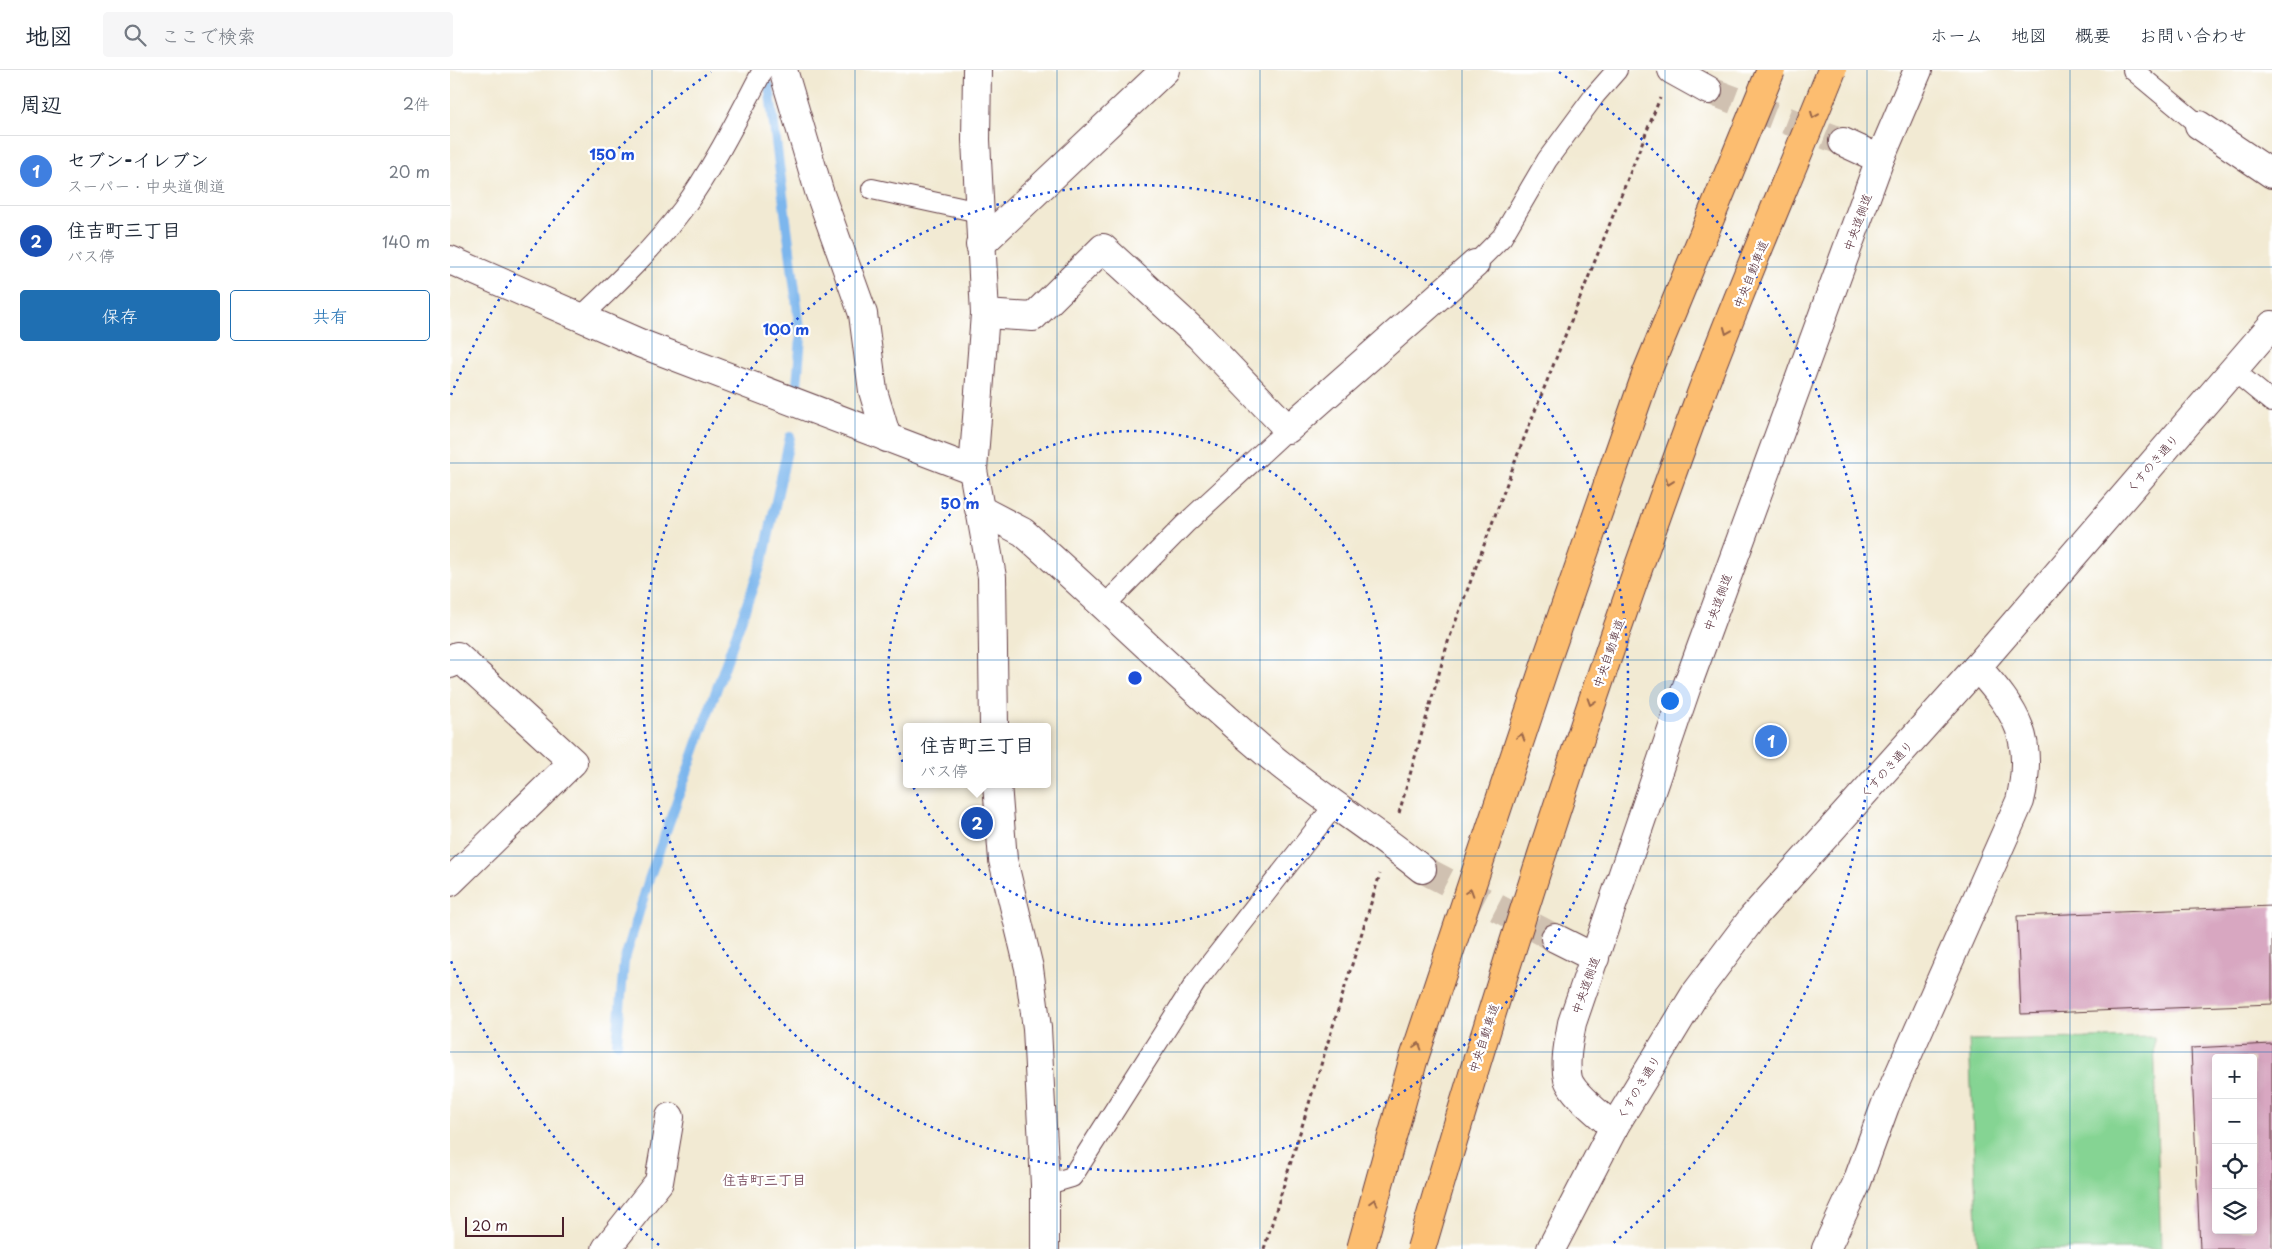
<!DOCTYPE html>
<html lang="ja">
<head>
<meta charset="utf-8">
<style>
	body { margin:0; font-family:"Playpen Sans","Klee One",sans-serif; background:#f6f6f7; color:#1f2937 }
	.controls { position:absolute; right:15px; bottom:15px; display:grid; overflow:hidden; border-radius:5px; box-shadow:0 2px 8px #0003 }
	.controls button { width:45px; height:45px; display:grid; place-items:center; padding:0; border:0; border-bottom:1px solid #e0e1e3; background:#fff; color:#1f2937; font:25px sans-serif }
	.scale { position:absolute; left:15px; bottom:12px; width:99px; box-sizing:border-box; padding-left:5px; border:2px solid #4a1f2b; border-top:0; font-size:14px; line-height:18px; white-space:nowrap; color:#4a1f2b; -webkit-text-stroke:4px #fff; paint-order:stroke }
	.you { position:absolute; left:1219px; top:630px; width:18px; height:18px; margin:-12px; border:4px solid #fff; border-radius:50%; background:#1a73e8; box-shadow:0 0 0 8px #1a73e833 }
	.badge { display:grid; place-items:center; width:32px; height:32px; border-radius:50%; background:#1f6fb2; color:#fff; font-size:16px; font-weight:700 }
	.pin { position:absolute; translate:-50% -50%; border:2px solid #fff; box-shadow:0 1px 5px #0006 }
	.popup { position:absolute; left:453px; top:653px; width:148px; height:65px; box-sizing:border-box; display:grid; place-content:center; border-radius:5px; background:#fff; filter:drop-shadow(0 1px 4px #0005); font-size:16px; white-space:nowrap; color:#747a83 }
	.popup b { font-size:19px; color:#1f2937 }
	.popup::after { content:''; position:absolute; left:50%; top:100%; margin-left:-10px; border:10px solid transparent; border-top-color:#fff }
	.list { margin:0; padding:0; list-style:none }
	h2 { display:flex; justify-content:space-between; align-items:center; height:65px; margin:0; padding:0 20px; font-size:21px }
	h2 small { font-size:16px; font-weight:400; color:#747a83 }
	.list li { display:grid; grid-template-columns:32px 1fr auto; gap:15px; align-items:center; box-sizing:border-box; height:70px; padding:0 20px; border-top:1px solid #e0e1e3 }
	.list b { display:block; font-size:19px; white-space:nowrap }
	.list p { margin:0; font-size:16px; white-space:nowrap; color:#747a83 }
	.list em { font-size:16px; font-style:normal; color:#747a83 }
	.actions { display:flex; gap:10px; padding:15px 20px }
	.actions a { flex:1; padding:11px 0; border:1px solid #1f6fb2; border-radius:5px; text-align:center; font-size:18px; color:#1f6fb2 }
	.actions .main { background:#1f6fb2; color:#fff }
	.icon { flex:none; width:28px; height:28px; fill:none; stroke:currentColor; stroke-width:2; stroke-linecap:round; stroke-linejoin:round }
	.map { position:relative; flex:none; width:1822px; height:1179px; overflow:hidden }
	header { display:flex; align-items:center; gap:30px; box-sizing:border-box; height:70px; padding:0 25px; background:#fff; border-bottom:1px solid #e0e1e3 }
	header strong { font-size:24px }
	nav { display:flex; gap:28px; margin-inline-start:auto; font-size:18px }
	.search { width:350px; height:45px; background:#f6f6f7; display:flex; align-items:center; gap:12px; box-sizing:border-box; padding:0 18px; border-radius:5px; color:#747a83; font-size:19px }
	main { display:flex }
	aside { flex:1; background:#fff }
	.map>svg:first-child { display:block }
</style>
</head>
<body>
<header>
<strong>地図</strong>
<div class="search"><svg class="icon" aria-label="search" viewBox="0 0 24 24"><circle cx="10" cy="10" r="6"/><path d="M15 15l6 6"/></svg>ここで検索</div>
<nav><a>ホーム</a><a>地図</a><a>概要</a><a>お問い合わせ</a></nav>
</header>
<main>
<aside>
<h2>周辺<small>2件</small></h2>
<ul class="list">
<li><span class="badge" style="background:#3f7fe0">1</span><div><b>セブン-イレブン</b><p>スーパー · 中央道側道</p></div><em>20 m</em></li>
<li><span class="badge" style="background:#1a4fb4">2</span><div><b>住吉町三丁目</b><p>バス停</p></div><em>140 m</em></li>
</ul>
<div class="actions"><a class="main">保存</a><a>共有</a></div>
</aside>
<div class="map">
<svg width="1822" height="1179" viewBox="0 0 1822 1179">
	<rect width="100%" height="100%" fill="#fff"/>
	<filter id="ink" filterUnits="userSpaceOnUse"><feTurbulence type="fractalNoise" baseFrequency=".02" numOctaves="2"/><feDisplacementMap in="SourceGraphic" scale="10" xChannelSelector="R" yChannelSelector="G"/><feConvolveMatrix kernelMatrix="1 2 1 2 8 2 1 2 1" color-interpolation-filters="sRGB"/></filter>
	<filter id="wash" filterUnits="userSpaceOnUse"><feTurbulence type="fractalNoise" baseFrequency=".0096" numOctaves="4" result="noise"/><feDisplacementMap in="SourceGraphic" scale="20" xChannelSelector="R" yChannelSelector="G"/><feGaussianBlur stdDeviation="1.12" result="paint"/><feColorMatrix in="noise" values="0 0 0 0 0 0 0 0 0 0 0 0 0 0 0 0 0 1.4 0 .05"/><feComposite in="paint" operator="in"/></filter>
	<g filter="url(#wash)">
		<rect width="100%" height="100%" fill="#f2ead3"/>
		<path fill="#85d493" stroke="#687a5f" d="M1704,967L1711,1179H1528L1519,970Z"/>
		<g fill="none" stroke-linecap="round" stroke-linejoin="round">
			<g stroke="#7cb6ed" stroke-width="10">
				<path d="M319,16L351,267L347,315"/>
				<path d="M167,973L174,892L199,809L314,486L340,367"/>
			</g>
		</g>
		<g id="blocks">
			<g fill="#d8a7c1" fill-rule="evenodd">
				<path d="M1822,836V934L1571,944L1567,846Z"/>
				<path d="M1822,974V1179H1750L1741,978ZM1766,988H1803V1160H1766Z"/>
			</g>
		</g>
	</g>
	<g filter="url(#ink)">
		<use href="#blocks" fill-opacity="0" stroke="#633d44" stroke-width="1"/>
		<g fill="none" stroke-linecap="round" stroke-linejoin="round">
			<g stroke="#d0c1b1" stroke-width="28" stroke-dasharray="28 14" stroke-linecap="butt">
				<path d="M1258,20L1393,72"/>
				<path d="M972,799L1105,868"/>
			</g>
			<g stroke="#633d44" stroke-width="22">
				<g id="service">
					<path d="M1683,0L1749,55"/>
					<path d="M422,119L529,142"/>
					<path d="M1025,194L1052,167L1097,90L1145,25L1167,0"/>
					<path d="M131,247C167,213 203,179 233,139C264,96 288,47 313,0"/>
					<path d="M1783,300L1822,332"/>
					<path d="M655,535L735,454L838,359"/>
					<path d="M595,1115L622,1107L746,912L884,736"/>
				</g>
			</g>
			<g stroke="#633d44" stroke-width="30">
				<g id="minor">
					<path d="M333,0L369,121L413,244L423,321L437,368"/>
					<path d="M527,0L526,70L535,244L523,400L542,507L544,657"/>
					<path d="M1222,0L1258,20"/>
					<path d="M1749,55L1822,104"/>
					<path d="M1393,72L1430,89"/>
					<path d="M530,175L715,0"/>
					<path d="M0,190L192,274L523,400"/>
					<path d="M535,244L583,247L653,178L750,267L838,359L1025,194"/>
					<path d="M529,439L573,462C652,532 728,607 808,676C860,721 919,756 972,799"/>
					<path d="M0,594L7,586L123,692L0,812"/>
					<path d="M547,714L553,790L579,898L587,958L595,1115V1179"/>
					<path d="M1105,868L1145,888"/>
					<path d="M156,1179L209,1112L220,1047"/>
				</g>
			</g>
			<g stroke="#633d44" stroke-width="30">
				<g id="tertiary">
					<path d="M1164,1057C1152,1047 1122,1023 1118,1009C1114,992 1119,970 1122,953L1237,616L1430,89L1468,0"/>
					<path d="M1101,1179L1164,1057L1245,924L1303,847L1527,597L1822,255"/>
					<path d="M1376,1179L1406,1115L1435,1036L1570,731C1585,669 1567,642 1527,597"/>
				</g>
			</g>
			<g stroke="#633d44" stroke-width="3" stroke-dasharray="4 4" stroke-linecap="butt">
				<path d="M949,743L998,572L1069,381L1210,28"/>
				<path d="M814,1179L930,804"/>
			</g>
			<use href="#service" stroke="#fff" stroke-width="20"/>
			<use href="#minor" stroke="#fff" stroke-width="28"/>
			<use href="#tertiary" stroke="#fff" stroke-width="28"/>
			<g stroke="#633d44" stroke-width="30" stroke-linecap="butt">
				<g id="motorway-bridge">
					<path d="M911,1179L963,991L1098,586L1197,302L1321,0"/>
					<path d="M971,1179C1054,894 1145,611 1248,332C1289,220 1338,110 1382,0"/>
				</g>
			</g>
			<use href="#motorway-bridge" stroke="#fcbd6f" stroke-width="28"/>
		</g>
		<defs><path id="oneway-chevron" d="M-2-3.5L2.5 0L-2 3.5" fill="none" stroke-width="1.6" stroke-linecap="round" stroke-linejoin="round" transform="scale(1.25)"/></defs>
		<g stroke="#9a664a">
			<use href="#oneway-chevron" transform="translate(1364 45) rotate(112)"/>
			<use href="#oneway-chevron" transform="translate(1277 261) rotate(112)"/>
			<use href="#oneway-chevron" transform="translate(1219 412) rotate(110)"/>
			<use href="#oneway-chevron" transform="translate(1141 632) rotate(108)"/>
			<use href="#oneway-chevron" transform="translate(1071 667) rotate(-72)"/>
			<use href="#oneway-chevron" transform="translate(1020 822) rotate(-72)"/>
			<use href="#oneway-chevron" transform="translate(968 976) rotate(-72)"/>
			<use href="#oneway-chevron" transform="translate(924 1132) rotate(-74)"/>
		</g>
	</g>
	<path fill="none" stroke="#1f6fb2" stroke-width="1" stroke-opacity="0.55" d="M202,0V1179M405,0V1179M607,0V1179M810,0V1179M1012,0V1179M1215,0V1179M1417,0V1179M1620,0V1179M0,197H1822M0,393H1822M0,590H1822M0,786H1822M0,982H1822"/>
	<g fill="none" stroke="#1d4ed8" stroke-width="2.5" stroke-dasharray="2.5 5">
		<circle cx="685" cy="608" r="247"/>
		<circle cx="685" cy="608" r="493"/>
		<path d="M209 1175A740 740 0 0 1 1 891M1 325A740 740 0 0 1 261 2M1109 2A740 740 0 0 1 1161 1175"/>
	</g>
	<g text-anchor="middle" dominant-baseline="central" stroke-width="4.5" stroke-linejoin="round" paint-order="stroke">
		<g font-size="12" fill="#4a1f2b" stroke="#fff">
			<text transform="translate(1407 152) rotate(-70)">中央道側道</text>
			<text transform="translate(1300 204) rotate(-68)">中央自動車道</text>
			<text transform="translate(1702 393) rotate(-49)">くすのき通り</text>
			<text transform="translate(1267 532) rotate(-70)">中央道側道</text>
			<text transform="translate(1158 583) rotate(-71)">中央自動車道</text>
			<text transform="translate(1436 699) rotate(-48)">くすのき通り</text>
			<text transform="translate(1135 915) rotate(-70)">中央道側道</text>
			<text transform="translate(1033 968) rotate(-72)">中央自動車道</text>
			<text transform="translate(1188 1017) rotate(-59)">くすのき通り</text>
		</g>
		<g font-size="14" font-weight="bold" fill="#7c4f60" stroke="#fff">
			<text x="314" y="1109">住吉町三丁目</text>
		</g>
	</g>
	<circle cx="685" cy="608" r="8" fill="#1d4ed8" stroke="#fff" stroke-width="2.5"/>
	<g font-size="15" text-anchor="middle" font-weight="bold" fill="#1d4ed8" stroke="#fff" stroke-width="4.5" stroke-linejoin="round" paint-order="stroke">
		<text x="162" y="90">150 m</text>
		<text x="336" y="265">100 m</text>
		<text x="510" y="439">50 m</text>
	</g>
</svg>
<div class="controls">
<button>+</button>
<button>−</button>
<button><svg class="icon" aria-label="locate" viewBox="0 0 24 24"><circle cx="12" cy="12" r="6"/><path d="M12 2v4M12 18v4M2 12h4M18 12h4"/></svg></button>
<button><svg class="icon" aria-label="layers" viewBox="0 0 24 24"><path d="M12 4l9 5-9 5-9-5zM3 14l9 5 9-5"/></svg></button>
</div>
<div class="scale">20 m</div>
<div class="you"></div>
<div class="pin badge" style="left:1321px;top:671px;background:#3f7fe0">1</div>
<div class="pin badge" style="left:527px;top:753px;background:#1a4fb4">2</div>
<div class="popup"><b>住吉町三丁目</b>バス停</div>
</div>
</main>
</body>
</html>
